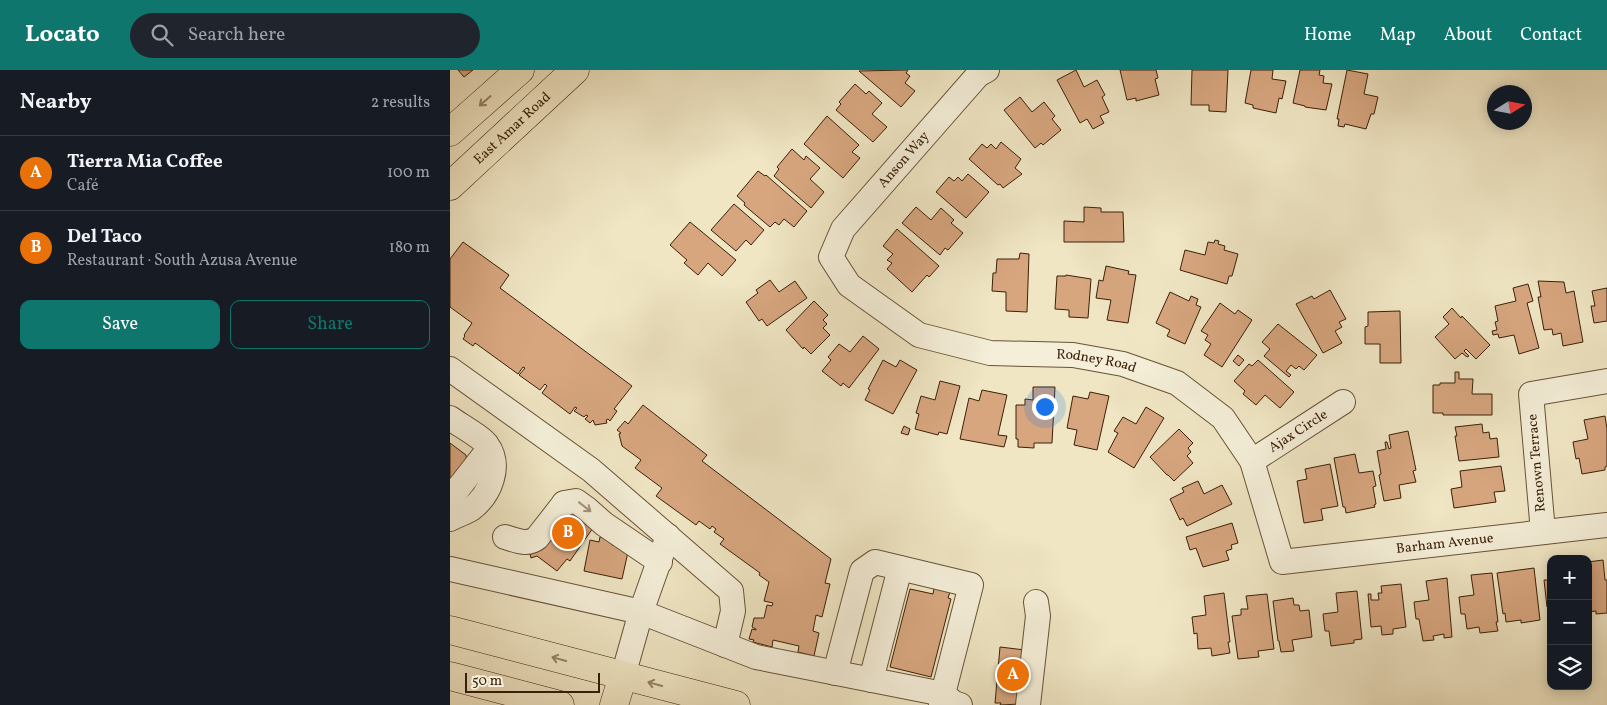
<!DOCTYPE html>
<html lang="en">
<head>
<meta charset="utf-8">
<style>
	body { margin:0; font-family:Vollkorn,serif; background:#20242c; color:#f1f3f6 }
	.controls { position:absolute; right:15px; bottom:15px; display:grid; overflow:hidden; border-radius:10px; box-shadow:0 2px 12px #0003 }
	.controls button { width:45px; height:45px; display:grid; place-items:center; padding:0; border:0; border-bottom:1px solid #363941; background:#171b24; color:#f1f3f6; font:25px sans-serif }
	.compass { position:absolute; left:1037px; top:15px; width:45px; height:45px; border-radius:50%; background:#171b24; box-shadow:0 2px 12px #0003; rotate:79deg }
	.scale { position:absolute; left:15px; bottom:12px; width:135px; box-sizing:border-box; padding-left:5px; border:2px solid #3b2008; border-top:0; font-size:14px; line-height:18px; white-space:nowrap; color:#3b2008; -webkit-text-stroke:4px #f5efd9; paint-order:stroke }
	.you { position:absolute; left:594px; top:336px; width:18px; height:18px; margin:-12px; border:4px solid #fff; border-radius:50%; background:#1a73e8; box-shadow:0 0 0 8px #1a73e833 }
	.badge { display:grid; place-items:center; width:32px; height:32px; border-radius:50%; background:#0f766e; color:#fff; font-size:16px; font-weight:700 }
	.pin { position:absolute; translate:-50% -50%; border:2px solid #fff; box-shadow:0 1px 5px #0006 }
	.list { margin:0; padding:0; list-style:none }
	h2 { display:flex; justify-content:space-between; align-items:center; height:65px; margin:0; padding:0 20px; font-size:21px }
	h2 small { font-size:16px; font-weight:400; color:#9ea1a6 }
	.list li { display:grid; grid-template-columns:32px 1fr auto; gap:15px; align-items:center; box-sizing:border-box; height:75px; padding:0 20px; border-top:1px solid #363941 }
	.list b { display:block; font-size:19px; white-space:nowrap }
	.list p { margin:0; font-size:16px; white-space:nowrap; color:#9ea1a6 }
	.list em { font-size:16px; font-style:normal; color:#9ea1a6 }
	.actions { display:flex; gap:10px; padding:15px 20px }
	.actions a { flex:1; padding:11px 0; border:1px solid #0f766e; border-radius:10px; text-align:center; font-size:18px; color:#0f766e }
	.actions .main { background:#0f766e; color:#fff }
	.icon { flex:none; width:28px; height:28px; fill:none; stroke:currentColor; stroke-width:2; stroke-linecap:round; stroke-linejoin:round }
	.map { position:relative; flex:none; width:1157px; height:635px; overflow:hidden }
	header { display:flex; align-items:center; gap:30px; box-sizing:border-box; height:70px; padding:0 25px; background:#0f766e; color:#fff }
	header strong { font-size:24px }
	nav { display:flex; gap:28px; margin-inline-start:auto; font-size:18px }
	.search { width:350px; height:45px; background:#20242c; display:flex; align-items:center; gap:12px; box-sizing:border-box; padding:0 18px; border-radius:28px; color:#9ea1a6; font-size:19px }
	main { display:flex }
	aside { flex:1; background:#171b24 }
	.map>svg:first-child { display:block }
</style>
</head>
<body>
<header>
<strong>Locato</strong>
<div class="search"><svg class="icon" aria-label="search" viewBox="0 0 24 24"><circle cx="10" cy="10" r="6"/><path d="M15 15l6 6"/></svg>Search here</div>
<nav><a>Home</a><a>Map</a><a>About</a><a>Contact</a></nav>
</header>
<main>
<aside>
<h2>Nearby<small>2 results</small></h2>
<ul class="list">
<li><span class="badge" style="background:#e8710a">A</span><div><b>Tierra Mia Coffee</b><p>Café</p></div><em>100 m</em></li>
<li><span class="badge" style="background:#e8710a">B</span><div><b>Del Taco</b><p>Restaurant · South Azusa Avenue</p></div><em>180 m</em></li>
</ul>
<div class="actions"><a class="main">Save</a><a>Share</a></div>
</aside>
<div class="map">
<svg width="1157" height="635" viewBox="0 0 1157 635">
	<rect width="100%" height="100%" fill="#f0e6c4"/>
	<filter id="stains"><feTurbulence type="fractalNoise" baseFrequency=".004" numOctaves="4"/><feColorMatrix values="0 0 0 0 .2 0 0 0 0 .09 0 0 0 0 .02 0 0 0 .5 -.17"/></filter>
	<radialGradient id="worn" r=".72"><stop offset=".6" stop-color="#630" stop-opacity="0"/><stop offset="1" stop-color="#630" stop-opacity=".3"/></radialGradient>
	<g fill="#d7a67f" stroke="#3b2008">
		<path d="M8,0H23L14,7Z"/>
		<path d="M458,0L456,3L460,6L455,13L465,21L451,37L409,1Z"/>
		<path d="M626,0L634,17L647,10L655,25L652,27L659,42L650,46L654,53L643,59L637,49L630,53L607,10Z"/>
		<path d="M670,0H706L708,8L705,9L709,25L686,31V28L677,30Z"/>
		<path d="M742,0H778L776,42L759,41V35H741Z"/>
		<path d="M801,0H823L822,9L836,11L832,29L829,28L826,43L803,38V35L795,33Z"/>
		<path d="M850,0H870L869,5L874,6L873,13L882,14L876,40L855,37V36L843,33Z"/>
		<path d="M897,0L918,4L914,24L928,27L924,44H921L916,59L895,54L894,57L888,56L889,49H887Z"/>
		<path d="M405,14L416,24L419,21L432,33L422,44L437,57L423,72L386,40L391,34L389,32Z"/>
		<path d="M570,27L582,42L594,32L605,46L602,49L611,60L593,75L591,73L585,78L554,40Z"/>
		<path d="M377,46L409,75L402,82L410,88L393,108L354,74Z"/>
		<path d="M551,72L571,89L565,98L572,104L553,118L550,114L548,115L519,89L532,74L537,78L541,74L546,79Z"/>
		<path d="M342,79L354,90L356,86L370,98L360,109L374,122L361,138L324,106L329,99L327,97Z"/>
		<path d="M308,101L315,106L316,105L357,141L344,157L334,149L329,155L325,152L320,157L294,135L295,133L287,126Z"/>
		<path d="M518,104L539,122L516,148L486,122L499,107L504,111L508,107L512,111Z"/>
		<path d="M284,134L314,160L301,175L296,170L286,181L261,160Z"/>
		<path d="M466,137L481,150L491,138L504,150L501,153L513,163L498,180L495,178L490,185L452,153Z"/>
		<path d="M634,137L651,138V142H673L674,172H614V151L634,152Z"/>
		<path d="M240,152L286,190L272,206L258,193L248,205L234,193L237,190L220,175Z"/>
		<path d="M447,159L489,196L479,207L477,205L462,222L437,199L442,193L437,190L443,184L433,176Z"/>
		<path d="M765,170L769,171L768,174L775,176L774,180L788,184L782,206H779L777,214L730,200L735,180L755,185L758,172L764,173Z"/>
		<path d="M13,172L59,205L50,218L182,316L164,339L167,341L160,351L158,349L156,350L157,353L145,355L143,350L140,353L135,349L138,346L136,345L134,347L124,341L127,338L125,337L120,344L92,323L97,316L95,314L90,320L69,305L75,298L73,297L68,304L28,275L25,273L23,276L13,269L15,266L14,265L22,253L0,237V189Z"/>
		<path d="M570,183L579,184L577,242L556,241V222L542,221L543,203H546L547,189H569Z"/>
		<path d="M656,196L679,201L678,204L686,205L678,253L657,250L661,230L646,228L649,210L653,211Z"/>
		<path d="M616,205L641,209L638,248L619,247V240L605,239L607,206H616Z"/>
		<path d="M320,210L329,222L345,211L357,228L317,256L312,249L309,251L296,232L308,223L306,220Z"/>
		<path d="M1088,211L1114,212L1116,223L1124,221L1133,272L1113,276L1111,263L1103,265L1102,259L1094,260L1088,227H1091Z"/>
		<path d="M1078,214L1083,231L1077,233L1089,278L1069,284L1064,265L1049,268L1048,264L1043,265L1042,261L1047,260L1045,252L1048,251L1045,236L1066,231L1063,218Z"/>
		<path d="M1157,218V251L1144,253L1141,236H1145L1142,221Z"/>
		<path d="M880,220L896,249L889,252L892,257L885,261L892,273L873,283L846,234L862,226L864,229Z"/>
		<path d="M720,222L739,231L741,226L748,229L746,235L751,237L735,274L717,266L720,260L706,253Z"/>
		<path d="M364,231L378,245L373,250L377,254L373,258L380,265L361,284L354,277L353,279L336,260Z"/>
		<path d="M770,233L785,244L788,240L802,250L772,297L754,285L761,274L755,270L758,265L751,261Z"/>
		<path d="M1002,238L1011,248L1012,246L1040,275L1026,289L1016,279L1014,281L1019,286L1017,287L1012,283L1005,289L985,267L999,254L993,247Z"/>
		<path d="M950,241L951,293H930V274H915V257L918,256V242Z"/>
		<path d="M828,254L867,285L854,300L849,296L846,299L841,295L836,301L841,305L839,307L814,286L820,279L812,272Z"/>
		<path d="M413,266L429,279L399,318L393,313L391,316L372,301L381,290L378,287L389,274L400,282Z"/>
		<path d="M788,285L794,290L789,296L783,291Z"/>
		<path d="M433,290L446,297L450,290L467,300L443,344L415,330L420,320L418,319Z"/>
		<path d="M808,290L844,322L830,338L815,325L806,335L793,324L795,321L784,311L799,294L802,296Z"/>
		<path d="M1005,302H1009V309H1023L1022,324H1042V345H993V343H983V315H990V313H1005Z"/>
		<path d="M490,311L510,316L497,364L489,362L488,365L465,359L469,344L466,343L471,326L485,330Z"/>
		<path d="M583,317H605L602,373H584V378L568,377V369H566V335H575V329L583,330Z"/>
		<path d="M532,320L557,325L548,365L557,366L554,377L510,369L519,328L529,331Z"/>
		<path d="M640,322L659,326L647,380L624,375L627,360L617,358L623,326L638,329Z"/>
		<path d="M193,335L257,385L252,391L381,489L375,513L380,514L372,547L366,545L363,561L369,563L364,586L348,582L349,576L323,570L322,577L303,572L304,570L299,569L302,559L306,560V559L302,557L304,548H314L317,535L322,536L323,533L314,531L319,512L309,505L310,503L270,474L274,469L264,462L266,459L262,456L260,459L249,451L246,455L206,426L212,418L185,398L191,390L172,376L169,364L171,363L167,360L175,351L178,354Z"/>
		<path d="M696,337L714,348L684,398L658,382L668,363L664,361L673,347L686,354Z"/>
		<path d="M1155,346L1157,359V396L1155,397V400L1132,404L1129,388L1126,389L1123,372L1138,369L1134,350Z"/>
		<path d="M1032,354L1033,363L1039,362L1040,369L1047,368L1049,387L1009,391L1005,366H1007L1005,357Z"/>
		<path d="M454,356L460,359L458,365L451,363Z"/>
		<path d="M729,359L743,373L738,378L741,382L737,386L743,393L724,411L718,405H717L700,387Z"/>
		<path d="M958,361L966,400L963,401L966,412L949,415L951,428L934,431L929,405L931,404L927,381L936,379L935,372H937L939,379L941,378L939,365Z"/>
		<path d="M0,373L16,385L17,394L0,419Z"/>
		<path d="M905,384L909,403L923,401L926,416L923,417L926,434L924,435L925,437L896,443L895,437H893L884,388Z"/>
		<path d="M880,394L888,436L871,439L873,450L854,453L847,411L857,409L855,399Z"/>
		<path d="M1051,396L1055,421L1044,422L1046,432L1004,438L1001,419L1012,417L1010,401Z"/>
		<path d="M748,411L754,424L772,415L782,434L737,456L733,448L730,450L720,429L734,422L732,418Z"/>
		<path d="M121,437L145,455L120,491L117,489L107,501L87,486L81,488L79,480Z"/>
		<path d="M782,453L788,473L781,475L782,479L776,481L779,490L753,497L746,478L740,480L736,467Z"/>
		<path d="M150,467L163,470L162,475L169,476L178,482L172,509L134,501L140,470L149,472Z"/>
		<path d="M1153,490L1155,510H1157V543L1146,544V541L1138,542V492Z"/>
		<path d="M1084,498L1090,550L1071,553V550L1056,552L1055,543L1053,544L1047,503Z"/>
		<path d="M1042,503L1048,552H1046L1048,561L1030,563L1029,557L1017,559L1015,544H1011L1009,527L1024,525L1021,505Z"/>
		<path d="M997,508L1002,567L994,568V564L983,566L984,570L973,571L969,549H966L964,532L979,530L976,511Z"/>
		<path d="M1094,510H1101V536L1097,537Z"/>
		<path d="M951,514L956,557L943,559V564L932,565L931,556L921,557L918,524H921V530H929L928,523H932L931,516Z"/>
		<path d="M484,518L500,522L498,528L501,529L481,607L440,597L460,519L483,524Z"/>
		<path d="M907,521L912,569L904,570V573L881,576L879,561H875L873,544L888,542L886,523Z"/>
		<path d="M774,523L780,572H778L780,583L762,586L761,578L748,579L747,563L744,564L742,547L756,545L754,526Z"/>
		<path d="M817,524L824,579L808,581L809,587L788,589L782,546L791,545V539H798L796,526Z"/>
		<path d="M843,528L844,535H849L850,541L859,540L862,567L842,570L844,581L831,582L829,571H828L823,531Z"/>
		<path d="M550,577L575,580L570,634L550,635L551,633H545Z"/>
	</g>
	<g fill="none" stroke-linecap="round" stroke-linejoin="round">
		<g stroke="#685237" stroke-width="26">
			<g id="minor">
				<path id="s1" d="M537,0L528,5L393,159L381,187L399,215L469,265L540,283L623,285L673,294L727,313L773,348L802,391L832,492L1157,455"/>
				<path d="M0,299L141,400L281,521L283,541L275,575"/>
				<path d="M0,348C8,354 33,368 37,375C52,396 40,425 21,439C15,443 7,445 0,449"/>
				<path id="s2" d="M802,391L893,332"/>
				<path d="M0,432L3,425L39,379"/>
				<path d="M1093,462L1081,324L1157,311"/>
				<path d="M55,467C66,470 77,476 87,468L112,436L114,433L126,431L137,439L154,454L210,492"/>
				<path d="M0,499L191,542L218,466"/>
				<path d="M385,603L412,501L425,492L521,515L493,624L504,633L510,635"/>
				<path d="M173,606L191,542L306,587L493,624L491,635"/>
				<path d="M421,610L450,498"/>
				<path d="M578,635L588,546L586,532"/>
			</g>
		</g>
		<g stroke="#3b2008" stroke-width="29">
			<g id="major">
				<path d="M0,62L70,0"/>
				<path id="s3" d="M0,116L125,0"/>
				<path d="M0,560L286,635"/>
				<path d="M0,606L110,635"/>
				<path d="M164,635L173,606"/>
			</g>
		</g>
		<use href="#minor" stroke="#f5efd9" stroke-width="24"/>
		<use href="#major" stroke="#f0e6c4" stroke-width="28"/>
	</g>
	<defs><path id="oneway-shaft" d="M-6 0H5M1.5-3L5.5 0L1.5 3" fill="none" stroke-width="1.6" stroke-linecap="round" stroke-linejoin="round" transform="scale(1.25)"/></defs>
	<g stroke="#968366">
		<use href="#oneway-shaft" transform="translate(35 31) rotate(139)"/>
		<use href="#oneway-shaft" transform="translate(109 589) rotate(-165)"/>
		<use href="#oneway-shaft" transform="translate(205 614) rotate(-165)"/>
	</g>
	<use stroke="#a1927b" href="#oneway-shaft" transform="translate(135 437) rotate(38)"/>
	<g text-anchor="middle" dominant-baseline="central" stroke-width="4" stroke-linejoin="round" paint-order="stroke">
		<g font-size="14" fill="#3b2008" stroke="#f5efd9">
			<text stroke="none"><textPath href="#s3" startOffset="85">East Amar Road</textPath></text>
			<text transform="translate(454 90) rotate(-49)">Anson Way</text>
			<text stroke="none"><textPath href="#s1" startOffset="545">Rodney Road</textPath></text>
			<text stroke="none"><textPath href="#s2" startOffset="55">Ajax Circle</textPath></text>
			<text transform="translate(1087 393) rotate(-95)">Renown Terrace</text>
			<text stroke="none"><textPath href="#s1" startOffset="1008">Barham Avenue</textPath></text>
		</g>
	</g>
	<rect width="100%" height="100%" filter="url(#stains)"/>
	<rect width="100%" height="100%" fill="url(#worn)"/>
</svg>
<div class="controls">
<button>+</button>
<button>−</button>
<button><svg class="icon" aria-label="layers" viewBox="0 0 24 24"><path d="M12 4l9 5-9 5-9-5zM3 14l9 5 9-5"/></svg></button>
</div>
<svg class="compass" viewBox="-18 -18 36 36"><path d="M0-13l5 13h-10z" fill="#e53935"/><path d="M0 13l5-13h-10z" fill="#9ea1a6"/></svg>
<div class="scale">50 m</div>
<div class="you"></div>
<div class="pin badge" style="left:563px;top:605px;background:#e8710a">A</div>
<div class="pin badge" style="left:118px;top:463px;background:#e8710a">B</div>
</div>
</main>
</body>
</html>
